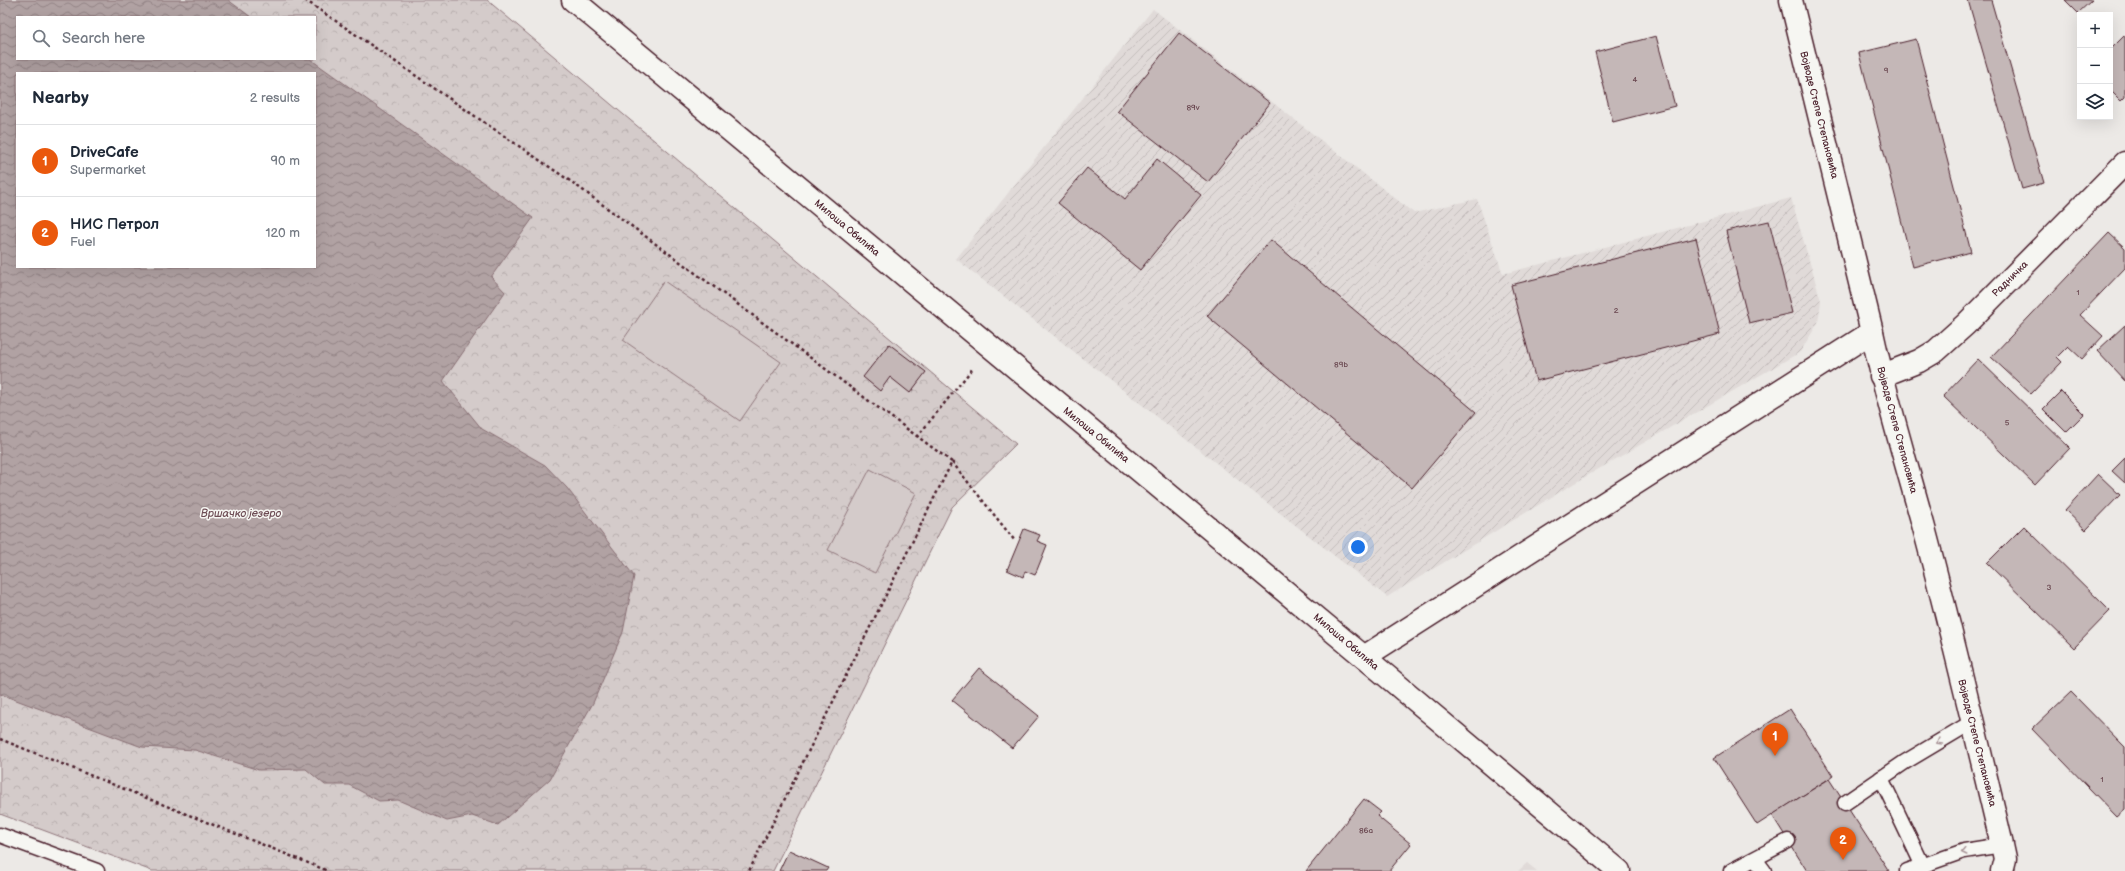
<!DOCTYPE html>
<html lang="en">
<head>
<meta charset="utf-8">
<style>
	body { margin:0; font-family:"Balsamiq Sans",sans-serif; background:#f6f6f7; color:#1f2937 }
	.controls { position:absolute; right:12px; top:12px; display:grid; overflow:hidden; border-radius:0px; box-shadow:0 4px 16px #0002 }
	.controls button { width:36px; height:36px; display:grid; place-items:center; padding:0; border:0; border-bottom:1px solid #e0e1e3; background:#fff; color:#1f2937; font:20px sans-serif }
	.you { position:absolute; left:1358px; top:547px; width:14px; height:14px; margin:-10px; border:3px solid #fff; border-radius:50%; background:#1a73e8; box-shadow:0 0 0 6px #1a73e833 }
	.badge { display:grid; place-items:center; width:26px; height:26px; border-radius:50%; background:#ea580c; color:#fff; font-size:13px; font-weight:700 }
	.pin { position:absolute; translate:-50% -33px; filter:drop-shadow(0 1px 2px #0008) }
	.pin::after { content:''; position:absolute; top:21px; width:14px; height:12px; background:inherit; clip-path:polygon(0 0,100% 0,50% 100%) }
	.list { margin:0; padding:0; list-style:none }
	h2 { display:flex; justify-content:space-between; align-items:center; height:52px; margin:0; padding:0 16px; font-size:17px }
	h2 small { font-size:13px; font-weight:400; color:#747a83 }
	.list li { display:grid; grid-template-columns:26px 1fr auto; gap:12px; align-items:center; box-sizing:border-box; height:72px; padding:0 16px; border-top:1px solid #e0e1e3 }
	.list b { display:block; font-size:15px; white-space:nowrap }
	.list p { margin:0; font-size:13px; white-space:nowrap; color:#747a83 }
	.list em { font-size:13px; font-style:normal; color:#747a83 }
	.icon { flex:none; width:22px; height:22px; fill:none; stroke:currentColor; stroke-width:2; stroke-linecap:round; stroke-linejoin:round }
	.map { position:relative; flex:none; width:2125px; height:871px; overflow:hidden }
	.search { position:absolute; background:#fff; box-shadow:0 4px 16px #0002; left:16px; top:16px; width:300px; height:44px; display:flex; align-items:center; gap:10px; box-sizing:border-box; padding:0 14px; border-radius:0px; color:#747a83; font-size:15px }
	.panel { position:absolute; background:#fff; box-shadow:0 4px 16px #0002; left:16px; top:72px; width:300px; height:196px; border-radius:0px }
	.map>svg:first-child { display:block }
</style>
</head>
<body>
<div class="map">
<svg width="2125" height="871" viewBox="0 0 2125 871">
	<defs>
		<pattern id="industrial-furrows" width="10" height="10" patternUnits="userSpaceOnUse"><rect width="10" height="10" fill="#e0dad8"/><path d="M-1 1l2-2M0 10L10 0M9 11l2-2" fill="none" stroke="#c2bbba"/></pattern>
		<pattern id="park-crowns" width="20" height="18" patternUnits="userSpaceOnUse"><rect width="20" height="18" fill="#d4cbca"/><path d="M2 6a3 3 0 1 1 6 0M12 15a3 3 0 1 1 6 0" fill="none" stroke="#b8aeae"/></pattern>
		<pattern id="water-waves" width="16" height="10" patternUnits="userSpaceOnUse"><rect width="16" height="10" fill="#b1a2a3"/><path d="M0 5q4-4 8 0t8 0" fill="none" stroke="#928385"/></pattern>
	</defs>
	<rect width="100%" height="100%" fill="#ece9e6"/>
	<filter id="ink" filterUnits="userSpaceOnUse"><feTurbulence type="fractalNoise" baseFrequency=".025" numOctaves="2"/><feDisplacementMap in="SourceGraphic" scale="8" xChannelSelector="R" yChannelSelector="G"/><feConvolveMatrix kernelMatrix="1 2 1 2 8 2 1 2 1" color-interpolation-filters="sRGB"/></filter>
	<g filter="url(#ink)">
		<path fill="#e0dad8" d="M1527,863L1537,871H1518Z"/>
		<path fill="url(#industrial-furrows)" d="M1153,9L1414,213L1477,199L1503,274L1791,198L1821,301L1818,323L1800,352L1573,484L1387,597L956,259Z"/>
		<path fill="url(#park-crowns)" stroke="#8f757a" fill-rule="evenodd" d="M0,0H487L1016,444L952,507L773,871H152L0,814ZM17,17H315V59H17ZM17,73H315V267H17Z"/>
		<g fill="#d4cbca" stroke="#8f757a">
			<path d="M664,281L781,362L740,421L623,340Z"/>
			<path d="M870,469L916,493L875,573L828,550Z"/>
		</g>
		<path fill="url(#water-waves)" stroke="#886e73" fill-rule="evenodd" d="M0,0H228L251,17H17V59H310L533,218L491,277L505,292L443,381L482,429L545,465L567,488L634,576L623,632L593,703L550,779L498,825L472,816L447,821L398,800L379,801L349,785H325L306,769L259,770L195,750L142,747L0,694ZM17,73H315V267H17Z"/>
		<g fill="#c4b7b7" stroke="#4a1f2b">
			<path d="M1968,0H1991L2044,183L2022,189Z"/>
			<path d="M2065,0H2092L2078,13Z"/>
			<path d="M1179,33L1270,103L1208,182L1117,111Z"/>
			<path d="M2125,35V97L2121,101L2110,90V50Z"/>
			<path d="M1656,36L1675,106L1613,122L1595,52Z"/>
			<path d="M1916,39L1971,252L1913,267L1859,53Z"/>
			<path d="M1157,159L1201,195L1140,270L1058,203L1087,168L1125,199Z"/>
			<path d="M1769,221L1792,313L1749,323L1726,231Z"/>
			<path d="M2109,233L2125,248V268L2080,315L2103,336L2082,359L2068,346L2057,357L2062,362L2031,394L1991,357Z"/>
			<path d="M1696,238L1720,334L1536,381L1511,285Z"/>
			<path d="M1271,240L1476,412L1412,488L1207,316Z"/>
			<path d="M2125,325V381L2097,351Z"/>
			<path d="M889,344L926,372L910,393L890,377L880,391L863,377Z"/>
			<path d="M1978,359L2070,448L2035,485L1943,396Z"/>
			<path d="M2061,391L2084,414L2066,432L2043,409Z"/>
			<path d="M2125,458V483L2112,471Z"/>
			<path d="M2098,474L2120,495L2086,530L2065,510Z"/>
			<path d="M2024,526L2110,611L2074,648L1987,563Z"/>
			<path d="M1024,529L1040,535L1037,541L1047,545L1035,575L1025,571L1023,577L1007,570Z"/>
			<path d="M979,668L1039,716L1012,748L952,700Z"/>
			<path d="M2071,692L2125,747V810L2117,817L2032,729Z"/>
			<path d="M1790,709L1833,776L1757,825L1714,758Z"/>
			<path d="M1829,779L1889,871H1807L1772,815Z"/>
			<path d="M1364,799L1381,812L1377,816L1411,844L1389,871H1306Z"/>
			<path d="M789,850L828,868L826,871H779Z"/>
		</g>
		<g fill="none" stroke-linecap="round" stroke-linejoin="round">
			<g stroke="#4a1f2b" stroke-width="17">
				<g id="lane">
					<path d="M1881,778L1922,864"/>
					<path d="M1845,803L1905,762L1972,722"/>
					<path d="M0,835L97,871"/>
					<path d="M1755,859L1764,871"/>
					<path d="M1731,871L1788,841"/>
					<path d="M1907,871L1964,851L2002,845"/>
				</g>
			</g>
			<g stroke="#4a1f2b" stroke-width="25">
				<g id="street">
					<path d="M573,0L1364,657L1619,871"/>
					<path d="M1881,376L1919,361L1936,351L1966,324L2125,163"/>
					<path d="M1364,657L1872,332"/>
				</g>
			</g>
			<g stroke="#4a1f2b" stroke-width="25">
				<path id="primary" d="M1791,0L1872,332C1886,398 1906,462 1924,528C1952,633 1977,739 2002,845L2005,859L2002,871"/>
			</g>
			<g stroke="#4a1f2b" stroke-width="2.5" stroke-dasharray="3 3" stroke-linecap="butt">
				<path d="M305,0L573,183L952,462L749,871"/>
				<path d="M917,437L973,368"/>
				<path d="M952,462L1015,541"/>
				<path d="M0,739L328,871"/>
			</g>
			<use href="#lane" stroke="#f6f6f2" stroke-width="14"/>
			<use href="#street" stroke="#f6f6f2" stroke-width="22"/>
			<use href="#primary" stroke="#f6f6f2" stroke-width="22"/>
		</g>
		<defs><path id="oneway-chevron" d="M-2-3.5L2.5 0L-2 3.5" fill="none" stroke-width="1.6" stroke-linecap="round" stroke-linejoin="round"/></defs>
		<g stroke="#a99598">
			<use href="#oneway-chevron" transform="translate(1939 742) rotate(149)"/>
			<use href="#oneway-chevron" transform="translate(1964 852) rotate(166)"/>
		</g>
	</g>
	<g text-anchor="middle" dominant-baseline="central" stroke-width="3" stroke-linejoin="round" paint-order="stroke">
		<g font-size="8" fill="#68454e">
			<text x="1886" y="70">9</text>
			<text x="1635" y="79">4</text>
			<text x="1193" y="107">89v</text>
			<text x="2078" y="292">1</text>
			<text x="1616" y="310">2</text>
			<text x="1341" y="364">89b</text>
			<text x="2007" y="422">5</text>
			<text x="2049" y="587">3</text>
			<text x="2102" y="779">1</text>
			<text x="1366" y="830">86a</text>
		</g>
		<g font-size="10" fill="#4a1f2b" stroke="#f6f6f2">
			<text transform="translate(1819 115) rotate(76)">Војводе Степе Степановића</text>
			<text transform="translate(847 228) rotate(40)">Милоша Обилића</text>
			<text transform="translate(2010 279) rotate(-45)">Радничка</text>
			<text transform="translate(1897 430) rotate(75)">Војводе Степе Степановића</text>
			<text transform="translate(1096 435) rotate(39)">Милоша Обилића</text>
			<text transform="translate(1346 642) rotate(40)">Милоша Обилића</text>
			<text transform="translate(1977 743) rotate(76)">Војводе Степе Степановића</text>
		</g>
		<g font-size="11" font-style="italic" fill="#6e4d55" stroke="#f6f6f2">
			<text x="241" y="513">Вршачко језеро</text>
		</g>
	</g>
</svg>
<div class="controls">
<button>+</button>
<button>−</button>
<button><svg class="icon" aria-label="layers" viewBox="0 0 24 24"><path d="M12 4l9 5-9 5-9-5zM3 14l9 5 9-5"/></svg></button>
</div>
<div class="you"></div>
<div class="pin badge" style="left:1775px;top:756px">1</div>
<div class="pin badge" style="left:1843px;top:860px">2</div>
<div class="search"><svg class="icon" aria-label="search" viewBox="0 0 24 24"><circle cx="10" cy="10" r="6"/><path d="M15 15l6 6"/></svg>Search here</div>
<section class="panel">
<h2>Nearby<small>2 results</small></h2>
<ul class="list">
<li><span class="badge">1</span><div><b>DriveCafe</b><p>Supermarket</p></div><em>90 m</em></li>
<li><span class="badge">2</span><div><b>НИС Петрол</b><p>Fuel</p></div><em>120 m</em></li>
</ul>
</section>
</div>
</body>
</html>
